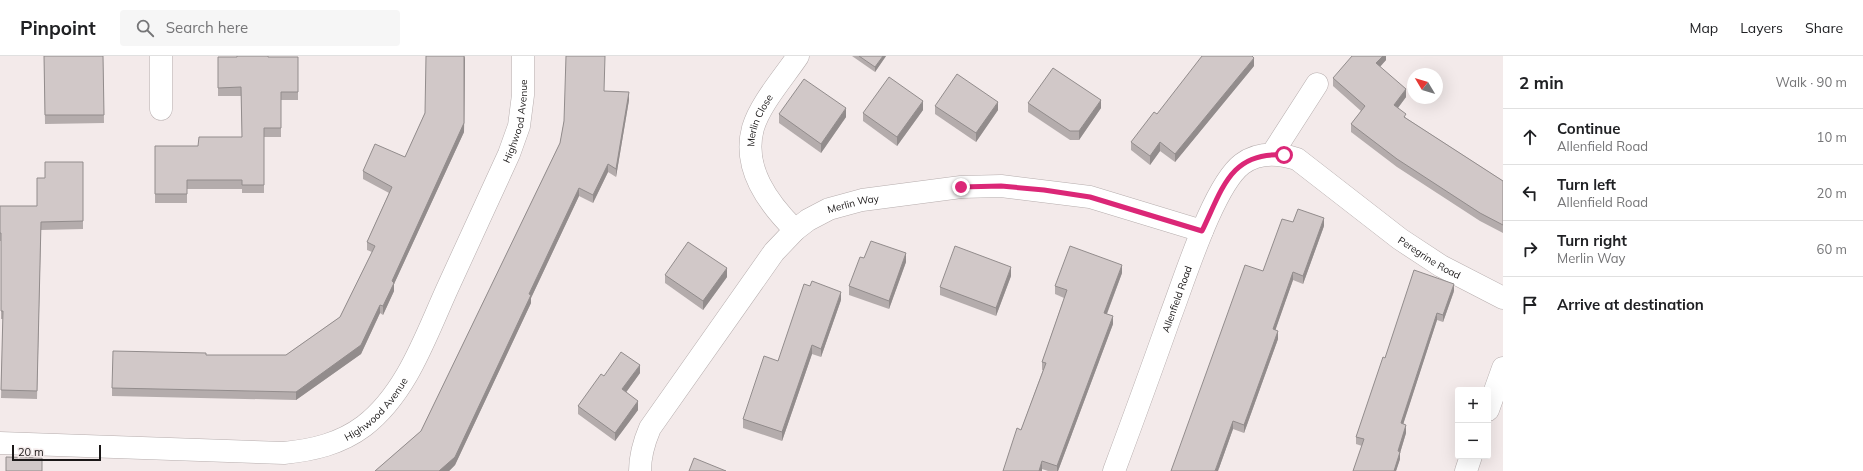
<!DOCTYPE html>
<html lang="en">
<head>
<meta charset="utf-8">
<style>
	body { margin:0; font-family:Mulish,sans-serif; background:#f6f6f6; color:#202124 }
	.controls { position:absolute; right:12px; bottom:12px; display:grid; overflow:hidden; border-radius:4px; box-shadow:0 4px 16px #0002 }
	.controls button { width:36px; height:36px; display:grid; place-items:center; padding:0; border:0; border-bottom:1px solid #e0e0e0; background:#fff; color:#202124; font:20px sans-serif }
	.compass { position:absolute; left:1407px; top:12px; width:36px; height:36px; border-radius:50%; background:#fff; box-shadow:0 4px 16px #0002; rotate:308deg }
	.scale { position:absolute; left:12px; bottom:10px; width:89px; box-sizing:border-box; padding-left:4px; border:2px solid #1b1818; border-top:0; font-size:11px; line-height:14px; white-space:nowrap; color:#1b1818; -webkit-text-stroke:3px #f3eaea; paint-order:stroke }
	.stop { position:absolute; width:12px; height:12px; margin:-9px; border:3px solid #db2777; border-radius:50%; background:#fff }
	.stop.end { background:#db2777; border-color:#fff; box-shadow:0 1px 4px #0008 }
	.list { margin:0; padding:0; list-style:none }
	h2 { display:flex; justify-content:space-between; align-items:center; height:52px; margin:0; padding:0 16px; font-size:17px }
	h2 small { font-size:13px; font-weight:400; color:#757577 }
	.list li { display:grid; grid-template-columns:26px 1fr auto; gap:12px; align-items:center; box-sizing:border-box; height:56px; padding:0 16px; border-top:1px solid #e0e0e0 }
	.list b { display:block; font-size:15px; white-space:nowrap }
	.list p { margin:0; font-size:13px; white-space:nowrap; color:#757577 }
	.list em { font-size:13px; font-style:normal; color:#757577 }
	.icon { flex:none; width:22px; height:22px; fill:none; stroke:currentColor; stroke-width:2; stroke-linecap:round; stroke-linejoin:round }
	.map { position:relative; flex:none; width:1503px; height:415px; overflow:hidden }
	header { display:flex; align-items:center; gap:24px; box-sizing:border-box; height:56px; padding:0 20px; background:#fff; border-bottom:1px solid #e0e0e0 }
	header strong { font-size:19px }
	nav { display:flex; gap:22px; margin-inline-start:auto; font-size:14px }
	.search { width:280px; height:36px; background:#f6f6f6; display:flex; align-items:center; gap:10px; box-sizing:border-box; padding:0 14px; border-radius:4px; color:#757577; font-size:15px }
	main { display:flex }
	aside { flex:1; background:#fff }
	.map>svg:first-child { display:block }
</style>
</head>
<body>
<header>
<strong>Pinpoint</strong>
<div class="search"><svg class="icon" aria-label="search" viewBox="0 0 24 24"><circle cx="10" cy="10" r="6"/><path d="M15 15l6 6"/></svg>Search here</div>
<nav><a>Map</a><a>Layers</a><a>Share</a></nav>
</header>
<main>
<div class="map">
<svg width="1503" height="415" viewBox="0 0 1503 415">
	<rect width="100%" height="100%" fill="#f3eaea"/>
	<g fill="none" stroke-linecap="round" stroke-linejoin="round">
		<g stroke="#b6adad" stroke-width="23">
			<g id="street">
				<path d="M161,0V53"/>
				<path d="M1272,98L1317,28"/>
				<path id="s1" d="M795,174C768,147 742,112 753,72C760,48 784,21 798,0"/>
				<path d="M1488,354L1503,312"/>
				<path id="s2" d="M0,387L284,397C313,394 340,388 364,370C407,337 426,279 448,231C468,187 489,142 509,98L519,70L523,39V0"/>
				<path id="s3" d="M640,415C640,399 644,386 650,372L774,196L795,174L808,164L829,153L862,144L961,131L1001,130L1090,141L1202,175"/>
				<path id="s4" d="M1114,415C1133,364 1152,312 1170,261C1184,225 1213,130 1242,108C1258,96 1278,97 1297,103L1400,183L1441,210L1503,242"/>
				<path d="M1466,415L1471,400"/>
			</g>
		</g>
		<use href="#street" stroke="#fff" stroke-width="22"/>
	</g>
	<g fill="#b4acac">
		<path d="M44,0H103L104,67L45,68Z"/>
		<path d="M465,0L464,76L394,228V235L383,259L380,257L361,298L296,344L112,340V332L206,299H286L340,261L372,196L367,194V186L389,137L363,123V115L405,101L425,57Z"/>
		<path d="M852,0H886L875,16Z"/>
		<path d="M1386,0V4L1380,11L1406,41L1398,52L1406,62L1503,125V177L1480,165L1397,111L1351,76V68L1361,55L1333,30V22Z"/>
		<path d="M218,1H298V44H281V81H264V137H242V133H187V147H155V90H198L242,81L241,40H218Z"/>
		<path d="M1254,10L1175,106L1160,95L1150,109L1131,94V86L1157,58Z"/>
		<path d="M604,35L629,44L616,121L608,116L593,147L579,140L531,242V247L455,409L449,415H375L421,375L560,87L564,65Z"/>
		<path d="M1028,47L1101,52L1079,84H1070L1028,56Z"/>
		<path d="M935,50L998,54L976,86L935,58Z"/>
		<path d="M923,54L897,90L863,65V57Z"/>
		<path d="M779,58L846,61L821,97L779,67Z"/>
		<path d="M83,106V173L41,174L37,343L1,342L3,263H1V185H0V150H37L45,122Z"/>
		<path d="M1324,170L1303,228L1293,224L1275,274L1278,283L1244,377L1233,373L1218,415L1263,215Z"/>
		<path d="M864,202L906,206L889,253L849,239V230Z"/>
		<path d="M1122,217L1107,258L1113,268L1058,415H1048L1042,413V415H1003L1021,374L1043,314H1042V306L1064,242L1055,238V230Z"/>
		<path d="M665,219L727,221L703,254L665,227Z"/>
		<path d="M1011,220L996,260L940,239V231Z"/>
		<path d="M1454,235L1443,266L1437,264L1403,368L1406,377L1400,397V403L1396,415H1353L1362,390L1356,388V381L1385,302Z"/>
		<path d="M841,244L821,301L812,298L782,385L743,372V363L778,305Z"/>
		<path d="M640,317L626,336L638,354L615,385L578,358V350L604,320Z"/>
	</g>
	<g fill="#928c8c">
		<path d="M465,0L464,76L394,228V235L383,259V250Z"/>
		<path d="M883,0H886L875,16V11Z"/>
		<path d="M1383,0H1386V4L1376,15V7Z"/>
		<path d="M1254,2V10L1175,106V98Z"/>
		<path d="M1406,33V41L1394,57V49Z"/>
		<path d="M629,36V44L616,121V113Z"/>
		<path d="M1101,44V52L1079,84V75Z"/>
		<path d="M923,45V54L897,90V81Z"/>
		<path d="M998,46V54L976,86V77Z"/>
		<path d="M846,52V61L821,97V88Z"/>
		<path d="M1160,86V95L1150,109V100Z"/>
		<path d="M608,108V116L593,147V139Z"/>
		<path d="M579,132V140L531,242V247L455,409L449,415H439L529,238Z"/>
		<path d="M1324,162V170L1303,228V220Z"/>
		<path d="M906,197V206L889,253V245Z"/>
		<path d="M1122,209V217L1104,265V257Z"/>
		<path d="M1011,211V220L996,260V252Z"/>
		<path d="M727,212V221L703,254V245Z"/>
		<path d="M1293,216V224L1273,281V273Z"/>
		<path d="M1454,228V235L1443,266V259Z"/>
		<path d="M841,236V244L821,301V293Z"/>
		<path d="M380,249V257L361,298L296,344V336Z"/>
		<path d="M1437,257V264L1401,375V367Z"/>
		<path d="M1113,260V268L1058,415H1057V410Z"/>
		<path d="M1278,275V283L1244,377V369Z"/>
		<path d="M812,289V298L782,385V376Z"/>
		<path d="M640,309V317L622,342V333Z"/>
		<path d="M638,345V354L615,385V377Z"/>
		<path d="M1233,365V373L1218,415H1215Z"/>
		<path d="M1406,369V377L1400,397V403L1396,415H1394L1398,395Z"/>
		<path d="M1042,405V415H1039Z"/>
	</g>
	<g fill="#d1c8c8" stroke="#928c8c">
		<path d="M44,0H103L104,59H45Z"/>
		<path d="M237,0H268V1H298V36H281V72H264V129H242V124H187V138H155V90H198L199,81H242L241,31L218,32V1H237Z"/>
		<path d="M426,0H464V67L392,225L394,227L383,250L380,249L361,289L296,336L112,332L113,295L206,297V299H286L340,261L375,190L367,186L392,131L363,115L375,88L405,101L425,57Z"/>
		<path d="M566,0H605L604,35L629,36L616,113L608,108L593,139L579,132L529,238L531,239L455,401L439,415H375L421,375L560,87L564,65Z"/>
		<path d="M859,0H883L875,11Z"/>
		<path d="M1202,0H1252L1254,2L1175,98L1160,86L1150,100L1131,86L1154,56L1157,58Z"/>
		<path d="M1352,0H1383L1376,7L1406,33L1394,49L1406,58L1404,61L1503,125V169L1480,157L1397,103L1351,68L1365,50L1333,22Z"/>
		<path d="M1053,12L1101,44L1079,75H1070L1028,47Z"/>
		<path d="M957,18L998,46L976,77L935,50Z"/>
		<path d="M889,21L923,45L897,81L863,57Z"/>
		<path d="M804,23L846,52L821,88L779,58Z"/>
		<path d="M45,106H83V165L41,166L37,335L1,334L3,255H1V177H0V150H37V122H45Z"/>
		<path d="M1298,153L1324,162L1303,220L1293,216L1273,273L1278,275L1244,369L1233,365L1215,415H1171L1245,209L1263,215L1282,163L1293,166Z"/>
		<path d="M871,185L906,197L889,245L849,230L860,201L864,202Z"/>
		<path d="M688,186L727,212L703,245L665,219Z"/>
		<path d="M955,190L1011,211L996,252L940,231Z"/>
		<path d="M1070,190L1122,209L1104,257L1113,260L1057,410L1042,405L1039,415H1003L1017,372L1021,374L1046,307L1042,306L1067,234L1055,230Z"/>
		<path d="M1414,214L1454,228L1443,259L1437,257L1401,367L1406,369L1398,395L1400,396L1394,415H1353L1364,383L1356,381L1383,301L1385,302Z"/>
		<path d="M812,225L841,236L821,293L812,289L782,376L743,363L764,300L778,305L804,228L810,230Z"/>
		<path d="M621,296L640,309L622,333L638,345L615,377L578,350L601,318L604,320Z"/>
		<path d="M6,401L42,402V415H6Z"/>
		<path d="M694,402L726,415H689Z"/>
	</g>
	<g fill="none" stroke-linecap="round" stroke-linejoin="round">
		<path stroke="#db2777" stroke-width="5" d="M961,131L1001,130L1044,134L1090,141L1202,175C1222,134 1230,95 1284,99"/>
	</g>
	<g text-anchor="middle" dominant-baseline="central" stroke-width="3" stroke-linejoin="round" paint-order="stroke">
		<g font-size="10" fill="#1b1818" stroke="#f3eaea">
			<text stroke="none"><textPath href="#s2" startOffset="714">Highwood Avenue</textPath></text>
			<text stroke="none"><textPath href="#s1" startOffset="125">Merlin Close</textPath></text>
			<text stroke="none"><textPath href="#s3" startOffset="355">Merlin Way</textPath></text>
			<text stroke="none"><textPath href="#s4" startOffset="557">Peregrine Road</textPath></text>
			<text stroke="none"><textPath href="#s4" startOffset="183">Allenfield Road</textPath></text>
			<text stroke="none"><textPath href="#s2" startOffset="390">Highwood Avenue</textPath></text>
		</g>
	</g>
</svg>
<div class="controls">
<button>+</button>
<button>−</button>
</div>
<svg class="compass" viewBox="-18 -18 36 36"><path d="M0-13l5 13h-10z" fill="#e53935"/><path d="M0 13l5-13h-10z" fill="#757577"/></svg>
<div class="scale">20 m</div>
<div class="stop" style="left:1284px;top:99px"></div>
<div class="stop end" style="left:961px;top:131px"></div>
</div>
<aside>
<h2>2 min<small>Walk · 90 m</small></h2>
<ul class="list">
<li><svg class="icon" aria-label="ahead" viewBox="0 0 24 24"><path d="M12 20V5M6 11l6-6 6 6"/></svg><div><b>Continue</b><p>Allenfield Road</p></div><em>10 m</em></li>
<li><svg class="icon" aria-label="left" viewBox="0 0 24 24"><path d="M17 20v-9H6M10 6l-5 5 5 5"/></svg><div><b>Turn left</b><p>Allenfield Road</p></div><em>20 m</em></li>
<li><svg class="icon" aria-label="right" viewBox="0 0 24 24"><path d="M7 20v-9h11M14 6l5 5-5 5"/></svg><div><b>Turn right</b><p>Merlin Way</p></div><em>60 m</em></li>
<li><svg class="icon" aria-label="arrive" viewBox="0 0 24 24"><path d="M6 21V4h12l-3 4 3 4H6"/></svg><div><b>Arrive at destination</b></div></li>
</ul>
</aside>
</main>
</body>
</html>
